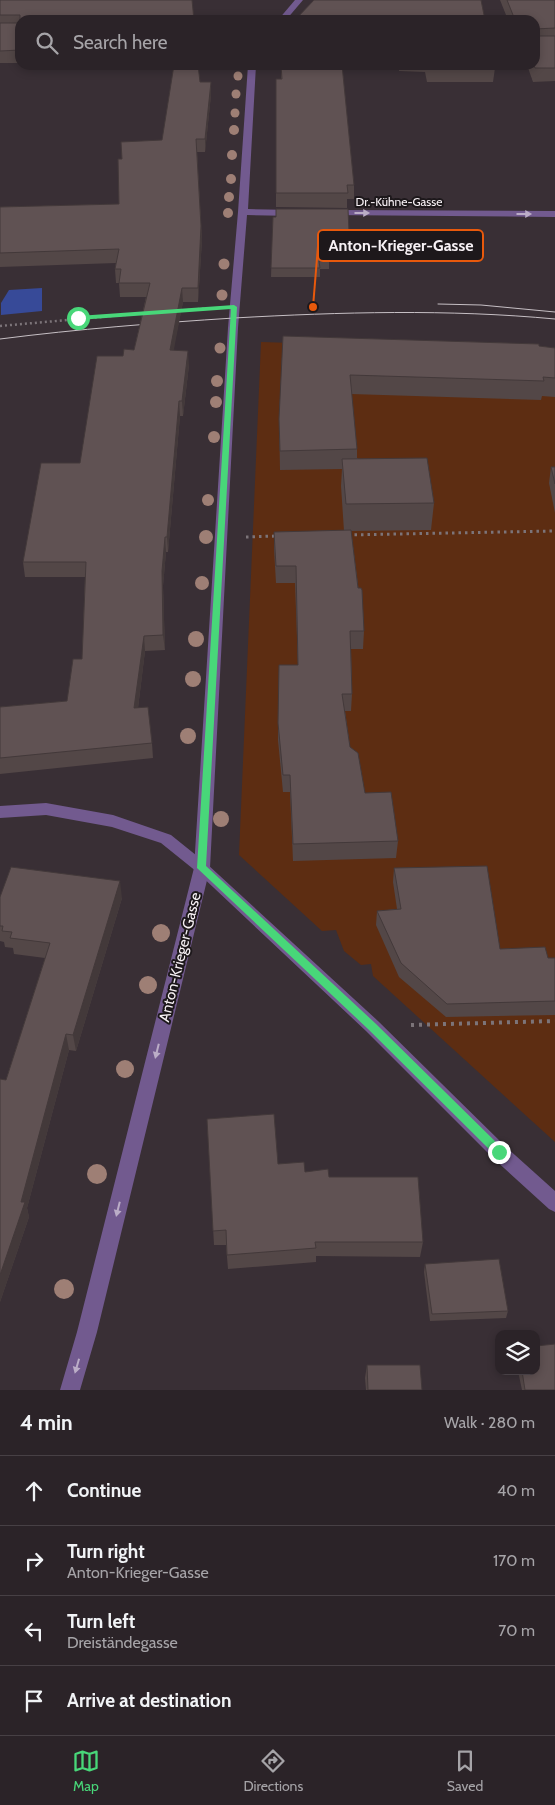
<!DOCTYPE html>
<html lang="en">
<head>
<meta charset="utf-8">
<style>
	body { margin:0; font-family:Cabin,sans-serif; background:#372f34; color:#f1f3f6 }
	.controls { position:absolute; right:15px; bottom:15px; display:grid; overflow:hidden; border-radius:10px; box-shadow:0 2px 8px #0003 }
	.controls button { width:45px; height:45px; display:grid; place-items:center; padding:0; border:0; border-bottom:1px solid #474045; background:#2b2328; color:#f1f3f6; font:25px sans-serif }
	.stop { position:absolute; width:15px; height:15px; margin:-11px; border:4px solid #48d779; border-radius:50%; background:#fff }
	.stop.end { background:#48d779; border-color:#fff; box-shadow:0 1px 5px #0008 }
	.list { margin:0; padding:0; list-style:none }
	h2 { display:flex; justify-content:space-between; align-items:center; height:65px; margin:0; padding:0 20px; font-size:21px }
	h2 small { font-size:16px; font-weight:400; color:#a6a4a8 }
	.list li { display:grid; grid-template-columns:32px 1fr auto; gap:15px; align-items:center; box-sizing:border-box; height:70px; padding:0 20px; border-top:1px solid #474045 }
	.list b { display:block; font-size:19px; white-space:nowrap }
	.list p { margin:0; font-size:16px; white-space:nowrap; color:#a6a4a8 }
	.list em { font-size:16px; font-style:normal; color:#a6a4a8 }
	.icon { flex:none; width:28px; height:28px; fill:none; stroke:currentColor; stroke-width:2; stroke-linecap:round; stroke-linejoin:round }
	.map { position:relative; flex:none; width:555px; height:1390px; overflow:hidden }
	.search { position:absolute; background:#2b2328; box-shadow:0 2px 8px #0003; left:15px; right:15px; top:15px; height:55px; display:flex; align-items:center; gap:12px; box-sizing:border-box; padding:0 18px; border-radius:15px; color:#a6a4a8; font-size:19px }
	.sheet { height:345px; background:#2b2328 }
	nav { display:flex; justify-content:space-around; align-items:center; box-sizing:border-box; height:70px; border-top:1px solid #474045; background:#2b2328; font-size:14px; color:#a6a4a8 }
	nav a { display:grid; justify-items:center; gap:2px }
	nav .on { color:#48d779 }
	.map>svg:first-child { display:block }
</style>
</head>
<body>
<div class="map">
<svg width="555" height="1390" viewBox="0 0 555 1390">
	<rect width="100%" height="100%" fill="#392f35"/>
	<path fill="#5d2d12" d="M261,342L516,350L555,355V1142L373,976L371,964L361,965L344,951L336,930L322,931L239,855Z"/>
	<path fill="#374a98" d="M42,288V311L1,315V303L9,290Z"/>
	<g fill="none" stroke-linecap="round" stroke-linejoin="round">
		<g stroke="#7c7479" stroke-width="2.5" stroke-dasharray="2 3" stroke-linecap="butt">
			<path d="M177,311L211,308"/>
			<path d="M0,326L146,313"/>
		</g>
		<g stroke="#7c7479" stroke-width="3" stroke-dasharray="2.5 4" stroke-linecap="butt">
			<path d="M348,535L555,531"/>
			<path d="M246,537L277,536"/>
		</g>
		<path stroke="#7c7479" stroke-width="4" stroke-dasharray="3 5" stroke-linecap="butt" d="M411,1025L555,1021"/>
		<g fill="#725a8f" fill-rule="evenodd">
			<path d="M295,0H303L286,20H278Z"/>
			<path d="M248,65H256L248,209L295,210L300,213L295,216L247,215L238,328L210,868L97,1332L80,1390H60L77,1332L194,868L228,328L238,212Z"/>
			<path d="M331,210L555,211V217L328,215L326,213Z"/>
		</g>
		<path fill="#725a8f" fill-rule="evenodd" d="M46,803L113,815L171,835L207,864L378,1021L505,1146L555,1191V1212L549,1209L493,1158L366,1031L197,872L161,843L112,827L46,815L0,818V806Z"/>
		<g stroke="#c6bfc4" stroke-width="1">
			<path d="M438,304L481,305L555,312"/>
			<path d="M0,339C78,329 156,323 234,318C341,312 448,309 555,319"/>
		</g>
	</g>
	<g fill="#9e7f75">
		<circle cx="238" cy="76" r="4.5"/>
		<circle cx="236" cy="94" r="4.5"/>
		<circle cx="235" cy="113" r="4.5"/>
		<circle cx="234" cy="130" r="5"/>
		<circle cx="232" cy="155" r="5"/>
		<circle cx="231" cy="179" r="5"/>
		<circle cx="229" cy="197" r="5"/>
		<circle cx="228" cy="213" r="5"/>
		<circle cx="224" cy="264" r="5.5"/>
		<circle cx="222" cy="295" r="5.5"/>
		<circle cx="220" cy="348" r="5.5"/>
		<circle cx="217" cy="381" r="6"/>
		<circle cx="216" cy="402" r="6"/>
		<circle cx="214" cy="437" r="6"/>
		<circle cx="208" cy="500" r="6"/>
		<circle cx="206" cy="537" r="7"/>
		<circle cx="202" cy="583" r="7"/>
		<circle cx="196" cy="639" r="8"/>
		<circle cx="193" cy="679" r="8"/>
		<circle cx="188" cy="736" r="8"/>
		<circle cx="221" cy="819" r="8"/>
		<circle cx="161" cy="933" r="9"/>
		<circle cx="148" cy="985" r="9"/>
		<circle cx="125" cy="1069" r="9"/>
		<circle cx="97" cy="1174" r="10"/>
		<circle cx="64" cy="1289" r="10"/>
	</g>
	<g fill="#534747">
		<path d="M0,0H192L20,20V63H0Z"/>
		<path d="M500,0H555V81L533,82L527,65H535V20H508Z"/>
		<path d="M281,65H342L354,185V199H347V208L276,207V79H281Z"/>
		<path d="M399,65H494L495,68L493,82H427L425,72L399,71Z"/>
		<path d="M200,82H211V95L205,152H197L202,240L198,302H183L173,350L189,365L183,416H180L168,552H166L163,586L165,650L145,651L138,708L152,743L153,758L0,774V707L67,701L82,659L85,577H25L23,562L80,463L123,356L134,350L146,297H120L119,283H116L115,269L116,263L0,267V207L119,204L122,159L162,140Z"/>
		<path d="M273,217L349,232V240H329V269H320V277H271Z"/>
		<path d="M283,336L539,346L555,348V397L542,396L541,400L351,394L357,449V458L434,503L431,530L351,531L364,631L363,649H351L352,694L351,711H345L350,747L365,793L398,841L396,858L293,861L290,792H283L278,740V723L298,665L295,583H276L274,549V532L344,531L341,486L342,469L280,470L279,419Z"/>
		<path d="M551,467H555V513L549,483Z"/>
		<path d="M394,868L500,949L548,958H555V1015L446,1017L399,977L376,925L377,911L397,909L393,882Z"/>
		<path d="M0,897L122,898L76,1051L69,1050L27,1208L29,1217L0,1302V1079L6,1080L45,958L14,954L13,948L5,947L4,942L0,941Z"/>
		<path d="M207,1119L278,1164L305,1172L329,1177L423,1242L420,1257L316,1256V1262L228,1269L226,1245H214Z"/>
		<path d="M425,1264L508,1311L506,1318L430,1321L424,1272Z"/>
		<path d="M367,1365L422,1390H366L365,1378Z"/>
		<path d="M518,1371H536L555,1390H522Z"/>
	</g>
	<g fill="#43393a">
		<path d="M211,82V95L205,152V139Z"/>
		<path d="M201,226L202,240L198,302V288Z"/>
		<path d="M182,288L183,302L171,365L170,350Z"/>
		<path d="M188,351L189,365L183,416L182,401Z"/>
		<path d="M179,401L180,416L168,552L167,537Z"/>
		<path d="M165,537L166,552L163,586L165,650L163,635L162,571Z"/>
		<path d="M144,636L145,651L136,724L134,708Z"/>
		<path d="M120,881L122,898L76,1051L73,1035Z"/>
		<path d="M66,1034L69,1050L27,1208L29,1217L0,1302V1275L21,1202Z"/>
	</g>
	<g fill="#605253" stroke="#43393a">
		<path d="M0,0H192L194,20H20V15H0Z"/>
		<path d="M314,0H481L485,20H295Z"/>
		<path d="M507,0H555V28L535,29V32V20H515Z"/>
		<path d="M20,21V50L0,51V23H19Z"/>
		<path d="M535,35L537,36H555V68H535L534,65H535Z"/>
		<path d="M174,65H198L200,82H211L205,139H196L201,226L198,288H182L170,350L188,351L182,401H179L167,537H165L162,571L163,635L144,636L134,708L148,707L152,743L0,758V707L67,701L73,659H82L86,562H23L41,463H80L97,356H123L124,349L134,350L150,283H119L121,269H115L119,249L0,253V207L119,204L118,159H122L121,142L162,140Z"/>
		<path d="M281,65H342L354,185H347L348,193H276V79H282Z"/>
		<path d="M427,65H494L495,68H428Z"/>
		<path d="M276,209H348L349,232H329V261H319L320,268H271L273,217H276Z"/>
		<path d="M283,336L539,344V346L555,348V378L543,377L544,381L350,375L357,449L280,451L279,419Z"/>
		<path d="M427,458L434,503L346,504L342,459Z"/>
		<path d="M551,467H555V484Z"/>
		<path d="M351,530L358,588H361L362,590L364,631H350L352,694H342L350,747L358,753L365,793L391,792L398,841L293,844L290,775H283L278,723L279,665H298L296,566H276L274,532Z"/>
		<path d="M487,866L500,949L545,947L548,958H555V1001L447,1004L401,963L377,911L401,909L394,868Z"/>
		<path d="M11,867L120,881L73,1035L66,1034L21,1202H25L0,1275V1079L6,1080L50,943L10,938L12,932L2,931L3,926H0V897Z"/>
		<path d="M274,1114L278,1164L304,1162L305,1172L328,1169L329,1177H418L423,1242H315L316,1248L227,1255L226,1230L213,1231L207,1119Z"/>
		<path d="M499,1259L508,1311L432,1314L425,1264Z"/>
		<path d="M555,1344V1390H525L522,1371H536V1346Z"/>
		<path d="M367,1365H420L422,1390H368Z"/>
	</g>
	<defs><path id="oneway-solid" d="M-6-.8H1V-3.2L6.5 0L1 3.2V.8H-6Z" transform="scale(1.25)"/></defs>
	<g fill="#bbadc7">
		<use href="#oneway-solid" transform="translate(362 213)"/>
		<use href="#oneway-solid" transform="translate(524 214)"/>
		<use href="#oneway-solid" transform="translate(157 1051) rotate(104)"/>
		<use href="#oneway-solid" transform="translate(118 1209) rotate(104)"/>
		<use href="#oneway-solid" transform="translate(77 1366) rotate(106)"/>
	</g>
	<path fill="#48d779" d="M234,305L237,307L206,866L375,1023L503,1149L505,1152L503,1156L499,1157L496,1156L368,1029L197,868L231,309L78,320L75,318L78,316Z"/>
	<g text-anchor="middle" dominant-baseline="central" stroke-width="4" stroke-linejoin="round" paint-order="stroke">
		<g font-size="12" fill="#f7f1f5" stroke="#1d181b">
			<text x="399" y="201">Dr.-Kühne-Gasse</text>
		</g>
		<g font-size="15" fill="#f7f1f5" stroke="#1d181b">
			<text transform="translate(180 957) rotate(-76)">Anton-Krieger-Gasse</text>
		</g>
	</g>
	<path fill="none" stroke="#e8590c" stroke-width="2" d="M313 307L318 246"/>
	<circle fill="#e8590c" stroke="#1d181b" stroke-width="2" cx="313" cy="307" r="5"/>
	<rect fill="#1d181b" stroke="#e8590c" stroke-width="2" x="318" y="230" width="165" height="31" rx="5"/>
	<g font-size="16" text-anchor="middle" font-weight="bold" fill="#f7f1f5">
		<text x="401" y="251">Anton-Krieger-Gasse</text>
	</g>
</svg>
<div class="controls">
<button><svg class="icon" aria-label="layers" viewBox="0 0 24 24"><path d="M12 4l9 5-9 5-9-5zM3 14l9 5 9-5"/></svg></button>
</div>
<div class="stop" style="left:78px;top:318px"></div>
<div class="stop end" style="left:499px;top:1152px"></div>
<div class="search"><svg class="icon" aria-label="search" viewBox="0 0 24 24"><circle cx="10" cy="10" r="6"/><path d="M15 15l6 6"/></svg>Search here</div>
</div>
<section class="sheet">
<h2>4 min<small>Walk · 280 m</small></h2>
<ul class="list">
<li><svg class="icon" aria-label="ahead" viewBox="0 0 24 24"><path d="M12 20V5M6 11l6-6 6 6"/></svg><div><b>Continue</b></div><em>40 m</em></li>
<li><svg class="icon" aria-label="right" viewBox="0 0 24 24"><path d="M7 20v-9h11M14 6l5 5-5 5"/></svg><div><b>Turn right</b><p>Anton-Krieger-Gasse</p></div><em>170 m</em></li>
<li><svg class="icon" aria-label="left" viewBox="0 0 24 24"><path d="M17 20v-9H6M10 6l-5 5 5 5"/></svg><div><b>Turn left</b><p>Dreiständegasse</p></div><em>70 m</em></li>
<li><svg class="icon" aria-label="arrive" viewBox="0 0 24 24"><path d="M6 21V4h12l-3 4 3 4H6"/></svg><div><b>Arrive at destination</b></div></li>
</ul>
</section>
<nav>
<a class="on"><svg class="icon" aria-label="map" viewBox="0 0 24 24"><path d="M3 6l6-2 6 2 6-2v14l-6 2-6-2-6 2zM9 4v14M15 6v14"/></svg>Map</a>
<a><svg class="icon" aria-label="directions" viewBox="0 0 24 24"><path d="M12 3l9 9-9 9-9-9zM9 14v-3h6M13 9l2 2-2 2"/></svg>Directions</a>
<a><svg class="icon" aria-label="saved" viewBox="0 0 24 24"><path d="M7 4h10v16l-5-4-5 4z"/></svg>Saved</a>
</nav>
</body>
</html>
